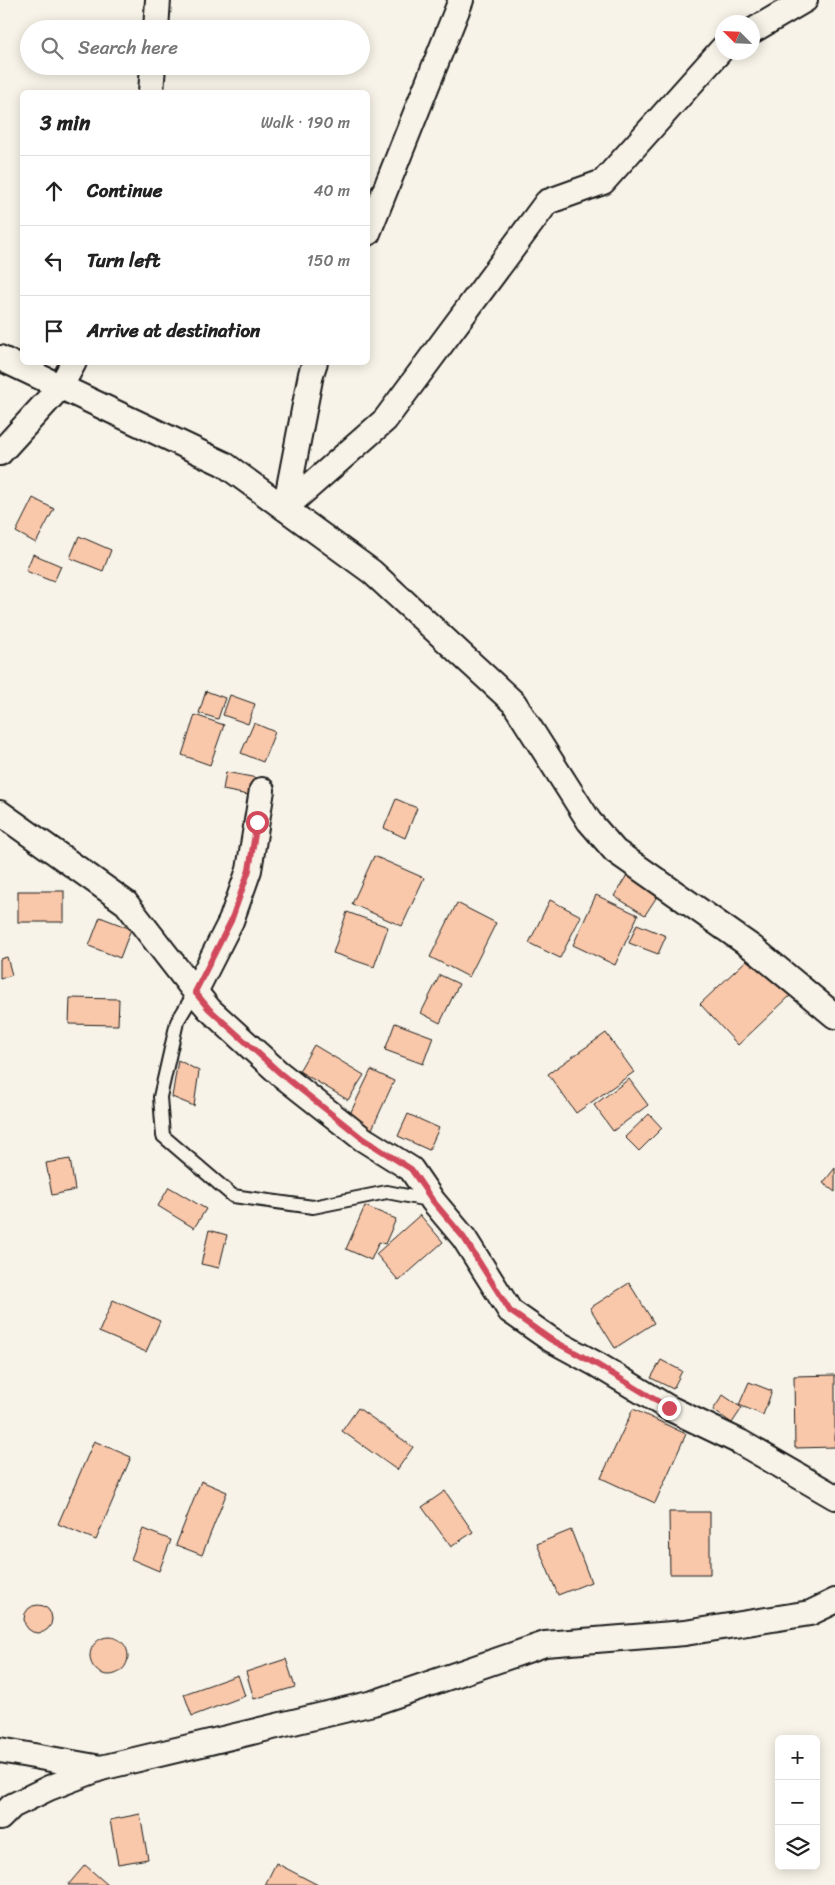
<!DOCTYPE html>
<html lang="en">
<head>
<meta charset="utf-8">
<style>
	body { margin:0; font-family:Sriracha,sans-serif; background:#f2f2f2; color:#222 }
	.controls { position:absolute; right:15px; bottom:15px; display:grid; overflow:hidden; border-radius:8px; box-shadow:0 2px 12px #0003 }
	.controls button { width:45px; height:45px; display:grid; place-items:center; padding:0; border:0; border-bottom:1px solid #e0e0e0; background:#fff; color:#222; font:25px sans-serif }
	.compass { position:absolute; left:715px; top:15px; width:45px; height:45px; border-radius:50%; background:#fff; box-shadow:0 2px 12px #0003; rotate:294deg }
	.stop { position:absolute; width:15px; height:15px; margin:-11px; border:4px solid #d1495b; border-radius:50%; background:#fff }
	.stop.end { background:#d1495b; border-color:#fff; box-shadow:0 1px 5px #0008 }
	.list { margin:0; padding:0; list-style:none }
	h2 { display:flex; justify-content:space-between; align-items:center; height:65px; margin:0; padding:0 20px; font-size:21px }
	h2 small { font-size:16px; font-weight:400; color:#767676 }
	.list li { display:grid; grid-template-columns:32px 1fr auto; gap:15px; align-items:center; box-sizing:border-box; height:70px; padding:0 20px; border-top:1px solid #e0e0e0 }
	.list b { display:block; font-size:19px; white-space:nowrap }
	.list em { font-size:16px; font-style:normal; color:#767676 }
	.icon { flex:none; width:28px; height:28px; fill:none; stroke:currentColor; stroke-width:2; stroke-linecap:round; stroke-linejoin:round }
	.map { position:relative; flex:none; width:835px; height:1885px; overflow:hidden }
	.search { position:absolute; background:#fff; box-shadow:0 2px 12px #0003; left:20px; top:20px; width:350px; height:55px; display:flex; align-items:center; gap:12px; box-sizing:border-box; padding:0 18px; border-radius:28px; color:#767676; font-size:19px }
	.panel { position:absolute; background:#fff; box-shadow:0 2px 12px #0003; left:20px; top:90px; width:350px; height:275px; border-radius:8px }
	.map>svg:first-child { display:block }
</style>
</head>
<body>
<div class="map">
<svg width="835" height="1885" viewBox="0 0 835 1885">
	<rect width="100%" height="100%" fill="#f7f3e8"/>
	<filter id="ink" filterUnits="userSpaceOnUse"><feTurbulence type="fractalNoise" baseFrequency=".02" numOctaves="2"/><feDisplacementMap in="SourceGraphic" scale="10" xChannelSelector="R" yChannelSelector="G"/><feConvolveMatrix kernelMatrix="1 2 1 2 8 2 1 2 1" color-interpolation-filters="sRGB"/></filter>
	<g filter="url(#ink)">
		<g fill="#f9c7a9" stroke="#1c1c1c">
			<path d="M33,498L54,509L36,543L16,532Z"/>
			<path d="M79,536L111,550L103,571L70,558Z"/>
			<path d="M33,554L61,566L54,582L26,571Z"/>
			<path d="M206,691L225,698L218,719L199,713Z"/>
			<path d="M230,695L255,704L248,724L223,715Z"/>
			<path d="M195,715L224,725L210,765L182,755Z"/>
			<path d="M254,723L275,732L263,762L241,753Z"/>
			<path d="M226,772L257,778L253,796L223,790Z"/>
			<path d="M396,799L417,808L405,838L384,828Z"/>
			<path d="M374,856L424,878L402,926L352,904Z"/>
			<path d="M627,875L658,895L645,915L614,896Z"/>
			<rect x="18" y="891" width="46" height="31"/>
			<path d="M596,895L638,915L615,965L573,945Z"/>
			<path d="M550,900L581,916L560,958L529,943Z"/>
			<path d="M457,903L496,923L469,977L430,957Z"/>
			<path d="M347,912L388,927L374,967L333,953Z"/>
			<path d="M100,917L131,929L120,958L89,946Z"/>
			<path d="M637,924L666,936L658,954L629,943Z"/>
			<path d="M753,954L791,995L738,1045L700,1004Z"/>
			<path d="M7,957L12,975L0,979V959Z"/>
			<path d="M440,975L459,984L440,1023L421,1013Z"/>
			<path d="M70,998L119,999L118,1025L69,1024Z"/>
			<path d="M395,1023L433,1037L423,1064L385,1050Z"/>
			<path d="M606,1033L634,1072L576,1113L548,1074Z"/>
			<path d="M314,1045L364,1075L348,1100L299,1071Z"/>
			<path d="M178,1060L199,1071L194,1106L172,1097Z"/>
			<path d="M371,1070L394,1081L372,1129L348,1118Z"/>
			<path d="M629,1079L648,1105L613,1131L594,1105Z"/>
			<path d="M408,1114L439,1128L429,1150L398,1136Z"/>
			<path d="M649,1114L662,1128L639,1151L625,1137Z"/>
			<path d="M70,1159L75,1190L52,1195L46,1163Z"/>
			<path d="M835,1168V1192L823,1183Z"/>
			<path d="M169,1187L206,1209L194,1228L158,1206Z"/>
			<path d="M365,1206L396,1219L385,1244L379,1242L371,1260L346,1249Z"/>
			<path d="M420,1215L443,1242L399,1281L376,1254Z"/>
			<path d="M209,1230L227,1235L219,1268L201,1264Z"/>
			<path d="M629,1283L654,1323L615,1348L590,1308Z"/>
			<path d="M113,1300L160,1321L146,1352L99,1332Z"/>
			<path d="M661,1360L682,1371L673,1389L651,1378Z"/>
			<path d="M835,1375V1447L795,1448L794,1376Z"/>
			<path d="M749,1382L772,1391L763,1415L739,1405Z"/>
			<path d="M723,1395L742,1408L732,1423L713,1410Z"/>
			<path d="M358,1408L413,1447L397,1470L342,1431Z"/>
			<path d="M633,1409L686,1434L655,1503L601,1478Z"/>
			<path d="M94,1441L131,1457L96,1540L58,1524Z"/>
			<path d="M201,1481L227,1492L202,1555L176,1545Z"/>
			<path d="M445,1491L473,1532L451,1547L422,1507Z"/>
			<path d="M669,1512H710V1574H670Z"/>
			<path d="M143,1529L171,1540L159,1571L131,1559Z"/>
			<path d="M571,1530L591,1582L558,1595L537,1544Z"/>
			<circle cx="38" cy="1619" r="14"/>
			<circle cx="109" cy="1656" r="19"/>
			<path d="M286,1659L295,1687L254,1699L246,1672Z"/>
			<path d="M238,1675L245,1696L192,1716L184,1694Z"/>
			<path d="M140,1814L148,1859L118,1864L110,1820Z"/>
			<path d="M276,1863L318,1885H265Z"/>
			<path d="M85,1865L108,1885H68Z"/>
		</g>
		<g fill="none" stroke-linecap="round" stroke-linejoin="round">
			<g stroke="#1c1c1c" stroke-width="16">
				<path id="service" d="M195,992L177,1022L160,1097L163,1136L233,1196L313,1207L387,1192L433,1201"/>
			</g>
			<g stroke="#1c1c1c" stroke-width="28">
				<g id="minor">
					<path d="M156,29L158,0"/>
					<path d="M752,31L805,0"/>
					<path d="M151,92L153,66"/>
					<path d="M368,233L461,0"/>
					<path d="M0,358L224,464L372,572L514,703L589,821L615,851L753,948L835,1016"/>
					<path d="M0,453L61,386L74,362"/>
					<path d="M285,508L385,420L547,202L603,182L722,49"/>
					<path d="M285,508L311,374L315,362"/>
					<path d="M262,790L249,870L231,921L195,992L209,1009L279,1073L363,1139L411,1169L433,1201L464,1238L510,1311L550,1339L596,1364L669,1408L740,1442L835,1497"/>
					<path d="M0,813L126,903L203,1002"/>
					<path d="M0,1750L101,1768L373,1703L545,1644L685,1633L810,1613L835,1601"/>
					<path d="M0,1818L12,1806L49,1788L101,1768"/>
				</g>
			</g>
			<use href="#service" stroke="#f7f3e8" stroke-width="12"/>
			<use href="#minor" stroke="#f7f3e8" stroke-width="24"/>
		</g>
	</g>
	<g fill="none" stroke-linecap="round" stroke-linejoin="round" filter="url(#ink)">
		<path stroke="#d1495b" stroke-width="6" d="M257,822L249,870L231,921L195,992L209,1009L280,1073L363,1139L411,1169L433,1201L464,1238L510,1311L550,1339L596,1364L669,1408"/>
	</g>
</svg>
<div class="controls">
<button>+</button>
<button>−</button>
<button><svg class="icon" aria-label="layers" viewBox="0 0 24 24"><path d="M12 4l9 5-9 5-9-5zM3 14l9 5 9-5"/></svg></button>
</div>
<svg class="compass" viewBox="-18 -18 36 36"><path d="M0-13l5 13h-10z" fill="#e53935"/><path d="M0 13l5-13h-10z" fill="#767676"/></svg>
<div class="stop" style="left:257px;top:822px"></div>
<div class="stop end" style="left:669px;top:1408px"></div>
<div class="search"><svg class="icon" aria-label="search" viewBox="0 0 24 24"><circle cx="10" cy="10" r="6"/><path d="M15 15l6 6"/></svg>Search here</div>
<section class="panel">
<h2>3 min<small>Walk · 190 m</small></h2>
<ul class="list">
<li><svg class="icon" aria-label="ahead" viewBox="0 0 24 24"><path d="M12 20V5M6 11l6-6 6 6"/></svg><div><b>Continue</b></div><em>40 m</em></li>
<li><svg class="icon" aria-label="left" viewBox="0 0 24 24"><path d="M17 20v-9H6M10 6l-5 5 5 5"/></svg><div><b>Turn left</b></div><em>150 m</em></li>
<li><svg class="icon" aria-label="arrive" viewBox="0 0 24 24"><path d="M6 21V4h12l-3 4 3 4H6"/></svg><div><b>Arrive at destination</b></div></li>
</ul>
</section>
</div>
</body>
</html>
